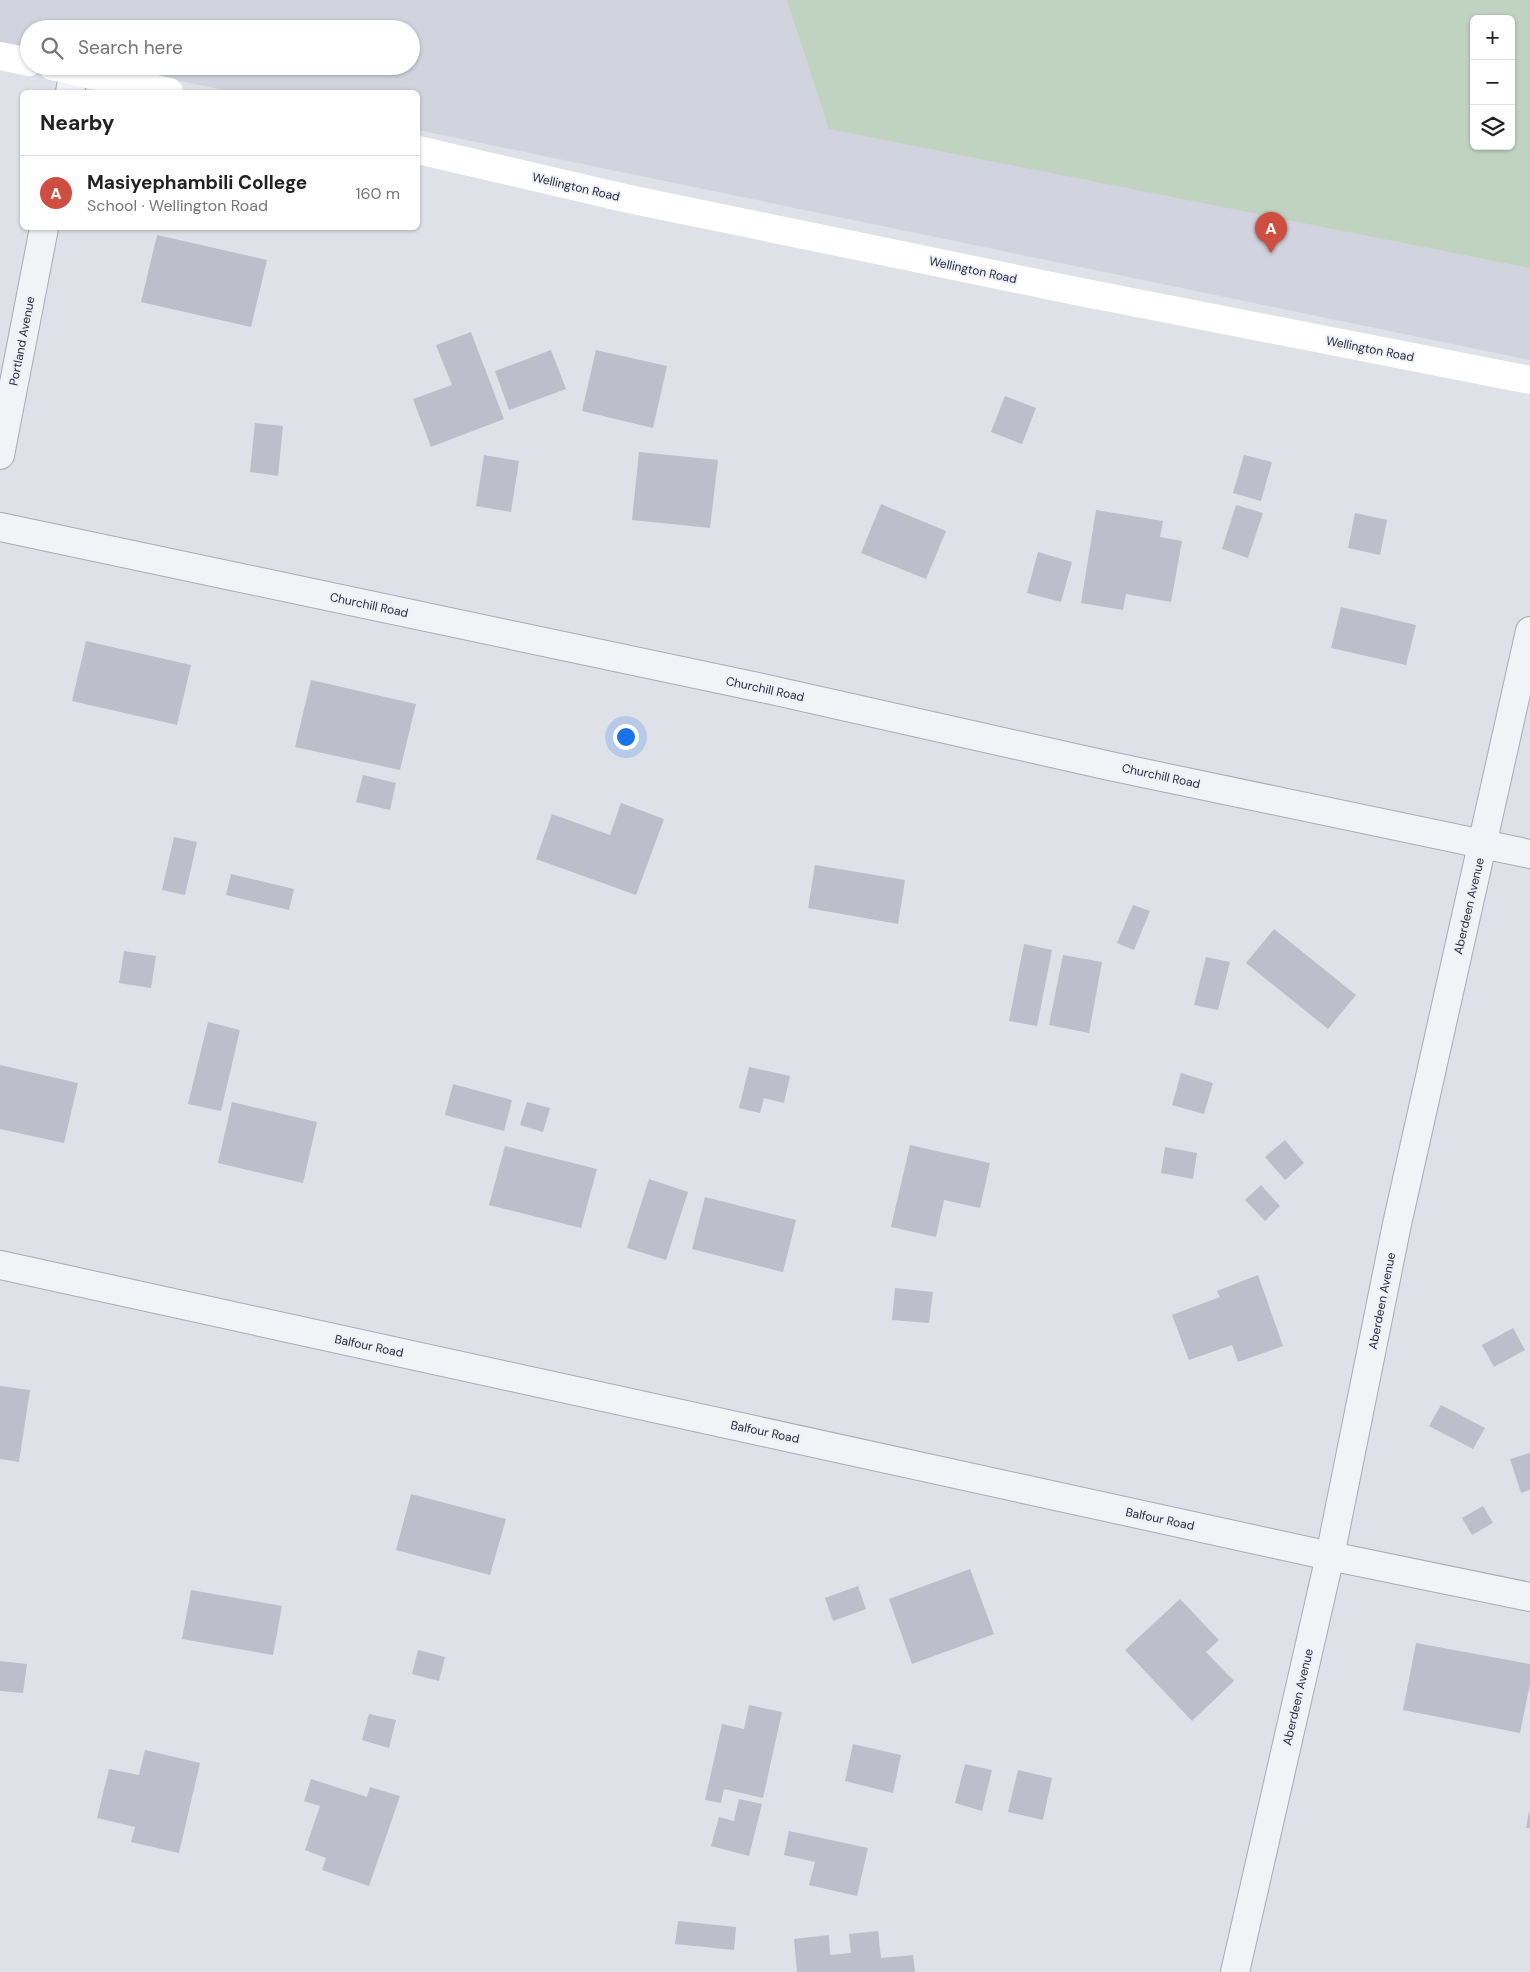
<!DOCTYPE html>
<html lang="en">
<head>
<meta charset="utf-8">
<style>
	body { margin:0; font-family:"DM Sans",sans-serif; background:#f2f2f2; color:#222 }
	.controls { position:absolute; right:15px; top:15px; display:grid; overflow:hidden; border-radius:8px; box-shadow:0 1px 4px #0004 }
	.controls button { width:45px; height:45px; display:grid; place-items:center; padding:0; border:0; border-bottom:1px solid #e0e0e0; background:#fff; color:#222; font:25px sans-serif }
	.you { position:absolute; left:625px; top:736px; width:18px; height:18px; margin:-12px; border:4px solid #fff; border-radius:50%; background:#1a73e8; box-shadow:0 0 0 8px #1a73e833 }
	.badge { display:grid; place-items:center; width:32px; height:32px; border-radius:50%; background:#cf4e42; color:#fff; font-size:16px; font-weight:700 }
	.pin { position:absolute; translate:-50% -41px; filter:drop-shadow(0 1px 2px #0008) }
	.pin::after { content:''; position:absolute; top:26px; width:18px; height:15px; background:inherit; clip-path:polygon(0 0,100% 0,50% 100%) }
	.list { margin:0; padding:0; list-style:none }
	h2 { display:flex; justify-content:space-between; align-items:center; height:65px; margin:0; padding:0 20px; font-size:21px }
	h2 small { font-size:16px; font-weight:400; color:#767676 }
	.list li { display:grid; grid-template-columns:32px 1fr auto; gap:15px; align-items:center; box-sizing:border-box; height:75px; padding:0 20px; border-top:1px solid #e0e0e0 }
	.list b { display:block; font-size:19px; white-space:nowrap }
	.list p { margin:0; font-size:16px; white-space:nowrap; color:#767676 }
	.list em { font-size:16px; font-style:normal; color:#767676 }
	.icon { flex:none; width:28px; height:28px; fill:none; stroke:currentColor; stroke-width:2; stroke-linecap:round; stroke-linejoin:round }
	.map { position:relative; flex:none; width:1530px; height:1972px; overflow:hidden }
	.search { position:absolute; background:#fff; box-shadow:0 1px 4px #0004; left:20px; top:20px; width:400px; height:55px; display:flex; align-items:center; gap:12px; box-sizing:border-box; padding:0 18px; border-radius:28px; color:#767676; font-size:19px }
	.panel { position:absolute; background:#fff; box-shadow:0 1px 4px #0004; left:20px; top:90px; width:400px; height:140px; border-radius:8px }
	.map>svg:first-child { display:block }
</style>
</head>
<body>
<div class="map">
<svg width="1530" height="1972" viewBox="0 0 1530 1972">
	<rect width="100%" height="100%" fill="#dfe1e9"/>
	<path fill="#d1d3de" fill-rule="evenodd" d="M0,0H1530V360L418,130V92H234L107,66H411V29H29V50L0,44ZM1474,19H1511V146H1474Z"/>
	<path fill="#c0d3c0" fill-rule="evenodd" d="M787,0H1530V268L829,129ZM1474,19H1511V146H1474Z"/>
	<g fill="#bcbecb">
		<path d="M157,235L267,260L251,327L141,302Z"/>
		<path d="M471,332L504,419L431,447L413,399L452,385L436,345Z"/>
		<path d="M551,350L566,389L509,410L495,371Z"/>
		<path d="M596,350L667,366L653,428L582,411Z"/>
		<path d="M1005,396L1036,408L1022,444L991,432Z"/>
		<path d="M255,423L283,426L278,476L250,472Z"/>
		<path d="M639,452L718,460L710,528L632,520Z"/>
		<path d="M484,455L519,461L511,512L476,506Z"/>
		<path d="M1244,455L1272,462L1261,501L1233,493Z"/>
		<path d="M881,504L946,531L926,579L861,553Z"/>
		<path d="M1236,505L1263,513L1248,558L1222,549Z"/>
		<path d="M1096,510L1163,521L1160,537L1182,541L1171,602L1126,594L1123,610L1081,603Z"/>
		<path d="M1355,513L1387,520L1380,555L1348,548Z"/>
		<path d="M1038,552L1072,562L1061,602L1027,593Z"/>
		<path d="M1341,607L1416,625L1406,665L1331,648Z"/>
		<path d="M86,641L191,665L177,725L72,701Z"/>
		<path d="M311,680L416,704L400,770L295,747Z"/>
		<path d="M363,775L396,783L390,810L356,802Z"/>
		<path d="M621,803L664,819L636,895L536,859L552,814L610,835Z"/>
		<path d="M174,837L197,842L185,895L162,890Z"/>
		<path d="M815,865L905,880L898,924L808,908Z"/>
		<path d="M231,874L294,889L289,910L226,895Z"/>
		<path d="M1133,905L1150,911L1134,950L1117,943Z"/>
		<path d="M1274,929L1356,995L1328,1029L1246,963Z"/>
		<path d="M1024,944L1052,950L1037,1026L1009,1021Z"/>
		<path d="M124,951L156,956L151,988L119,983Z"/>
		<path d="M1063,955L1102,962L1089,1033L1049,1025Z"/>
		<path d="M1206,957L1230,962L1218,1010L1194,1005Z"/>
		<path d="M208,1022L240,1030L221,1111L188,1104Z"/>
		<path d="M0,1065L78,1083L64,1143L0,1129Z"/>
		<path d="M749,1067L790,1076L784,1103L764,1098L760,1113L739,1108Z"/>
		<path d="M1181,1073L1213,1083L1204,1114L1172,1105Z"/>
		<path d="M453,1084L512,1100L504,1131L445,1115Z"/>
		<path d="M232,1102L317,1122L303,1183L218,1163Z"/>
		<path d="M527,1102L550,1108L543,1132L520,1125Z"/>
		<path d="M1285,1140L1304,1163L1285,1180L1265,1157Z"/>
		<path d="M910,1145L990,1163L980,1208L944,1200L936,1237L891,1227Z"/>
		<path d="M505,1146L597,1169L581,1228L489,1205Z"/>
		<path d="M1165,1147L1197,1153L1193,1179L1161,1173Z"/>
		<path d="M649,1179L688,1192L666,1260L627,1248Z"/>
		<path d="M1261,1185L1280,1206L1265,1221L1245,1200Z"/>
		<path d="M705,1197L796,1220L783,1272L692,1249Z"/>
		<path d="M1258,1275L1283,1346L1238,1362L1232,1345L1189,1360L1172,1315L1220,1297L1217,1291Z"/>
		<path d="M895,1288L933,1292L929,1323L892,1320Z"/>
		<path d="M1513,1328L1525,1350L1494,1367L1482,1345Z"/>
		<path d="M0,1386L30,1390L19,1462L0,1459Z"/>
		<path d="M1441,1405L1485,1428L1473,1449L1429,1426Z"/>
		<path d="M1530,1453V1490L1521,1493L1510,1459Z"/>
		<path d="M411,1494L506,1519L490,1575L396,1550Z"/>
		<path d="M1483,1506L1493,1523L1472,1535L1462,1518Z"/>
		<path d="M970,1569L994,1634L912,1664L889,1599Z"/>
		<path d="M858,1586L866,1609L833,1621L825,1598Z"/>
		<path d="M191,1590L282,1606L273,1655L182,1639Z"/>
		<path d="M1180,1599L1219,1640L1206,1652L1234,1681L1192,1721L1125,1650Z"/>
		<path d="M1416,1643L1530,1664V1684L1520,1733L1403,1710Z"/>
		<path d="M418,1650L445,1657L439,1681L412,1674Z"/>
		<path d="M0,1661L27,1664L23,1693L0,1691Z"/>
		<path d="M749,1705L782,1712L763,1798L724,1789L721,1803L705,1800L722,1724L744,1729Z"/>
		<path d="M369,1714L396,1720L389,1748L362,1740Z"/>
		<path d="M853,1744L901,1755L893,1793L845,1781Z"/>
		<path d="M145,1750L200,1763L179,1853L131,1842L135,1827L97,1818L109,1769L139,1775Z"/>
		<path d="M965,1764L992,1770L982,1811L955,1803Z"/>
		<path d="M1018,1770L1052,1778L1043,1820L1008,1812Z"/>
		<path d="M311,1779L367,1797L370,1787L400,1796L369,1886L322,1870L326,1858L305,1850L320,1806L304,1801Z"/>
		<path d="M739,1799L762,1804L749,1856L711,1846L719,1817L734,1821Z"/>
		<path d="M1529,1812H1530V1828H1526Z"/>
		<path d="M789,1831L868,1848L857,1896L809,1885L815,1862L784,1855Z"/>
		<path d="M678,1921L736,1927L734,1950L675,1944Z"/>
		<path d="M878,1931L881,1958L913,1955L915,1972H797L794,1939L829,1935L830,1955L851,1953L849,1934Z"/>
	</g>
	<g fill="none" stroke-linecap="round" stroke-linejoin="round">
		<g stroke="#a8aab6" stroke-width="30">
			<g id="street">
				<path d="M70,92L74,70"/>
				<path d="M0,455L44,228"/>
				<path d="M0,527L762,688L1110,766L1530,854"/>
				<path d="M0,1265L1330,1556L1530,1597"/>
				<path d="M1235,1972L1330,1556L1397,1224L1530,631"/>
			</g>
		</g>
		<use href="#street" stroke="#f2f3f7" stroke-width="28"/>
		<g stroke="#fff" stroke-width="28">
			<path d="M0,56L29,62"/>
			<path d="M52,66L169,92"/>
			<path d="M418,150L629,199L1071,290L1530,380"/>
		</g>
	</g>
	<g text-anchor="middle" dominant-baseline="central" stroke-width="4" stroke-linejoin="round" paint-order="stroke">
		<g font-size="12" fill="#282b40" stroke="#eff0f6">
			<text transform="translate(576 187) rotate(13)">Wellington Road</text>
			<text transform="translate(973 270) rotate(12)">Wellington Road</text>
			<text transform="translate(22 341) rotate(-79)">Portland Avenue</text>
			<text transform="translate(1370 349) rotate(11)">Wellington Road</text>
			<text transform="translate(369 605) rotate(12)">Churchill Road</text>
			<text transform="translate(765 689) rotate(12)">Churchill Road</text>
			<text transform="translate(1161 776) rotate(12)">Churchill Road</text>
			<text transform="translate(1469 906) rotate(-77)">Aberdeen Avenue</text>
			<text transform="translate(1382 1301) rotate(-79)">Aberdeen Avenue</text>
			<text transform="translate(369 1346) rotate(12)">Balfour Road</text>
			<text transform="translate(765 1432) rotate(12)">Balfour Road</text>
			<text transform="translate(1160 1519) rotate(12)">Balfour Road</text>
			<text transform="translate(1298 1697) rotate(-77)">Aberdeen Avenue</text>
		</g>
	</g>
</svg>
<div class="controls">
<button>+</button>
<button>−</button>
<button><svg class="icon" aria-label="layers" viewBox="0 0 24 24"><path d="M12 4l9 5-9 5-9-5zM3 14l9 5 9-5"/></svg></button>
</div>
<div class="you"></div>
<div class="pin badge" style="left:1271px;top:253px">A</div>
<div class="search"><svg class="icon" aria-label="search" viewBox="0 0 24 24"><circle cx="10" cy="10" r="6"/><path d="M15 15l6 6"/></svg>Search here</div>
<section class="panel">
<h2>Nearby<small></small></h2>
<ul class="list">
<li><span class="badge">A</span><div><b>Masiyephambili College</b><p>School · Wellington Road</p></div><em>160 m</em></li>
</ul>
</section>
</div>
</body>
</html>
